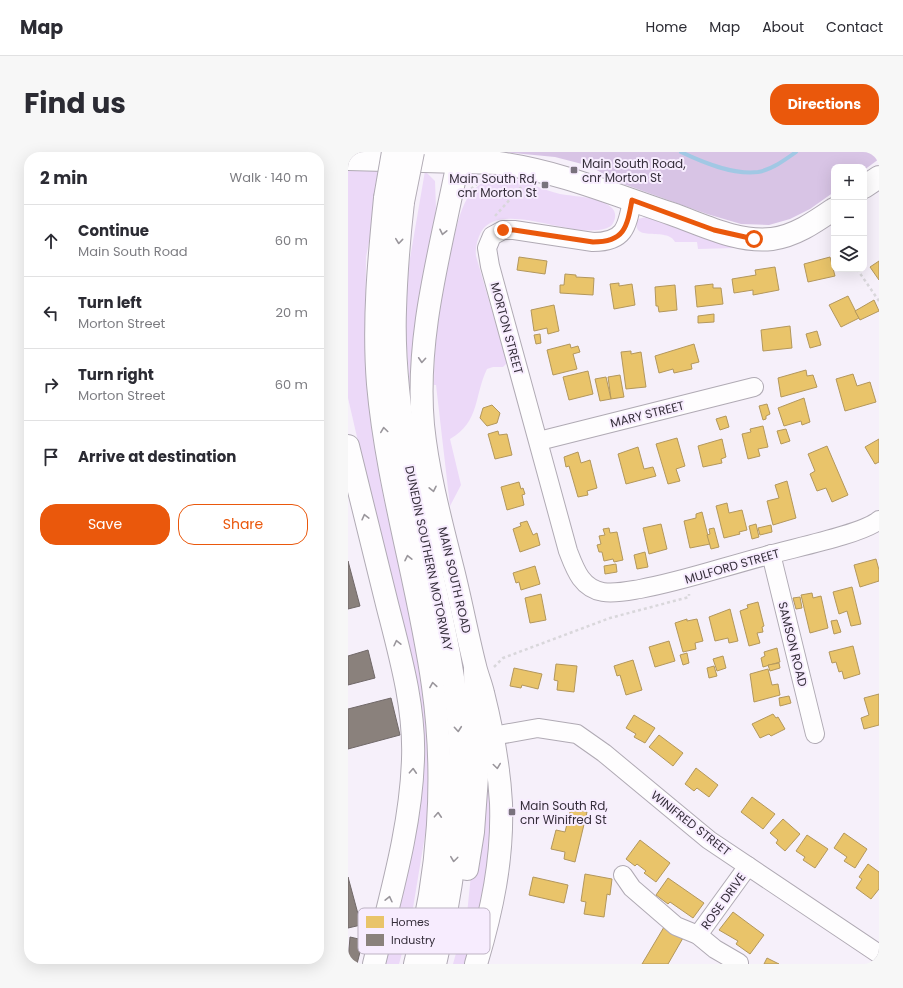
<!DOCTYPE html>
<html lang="en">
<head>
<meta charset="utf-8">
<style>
	body { margin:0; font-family:Poppins,sans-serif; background:#f7f7f7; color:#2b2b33 }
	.controls { position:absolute; right:12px; top:12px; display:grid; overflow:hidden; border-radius:8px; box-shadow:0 4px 16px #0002 }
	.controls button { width:36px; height:36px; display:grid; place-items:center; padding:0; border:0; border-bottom:1px solid #e1e1e2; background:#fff; color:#2b2b33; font:20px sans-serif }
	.stop { position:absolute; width:12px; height:12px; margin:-9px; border:3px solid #ea580c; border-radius:50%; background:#fff }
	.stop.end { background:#ea580c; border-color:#fff; box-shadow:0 1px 4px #0008 }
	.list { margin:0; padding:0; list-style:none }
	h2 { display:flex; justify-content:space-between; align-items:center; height:52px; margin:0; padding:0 16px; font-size:17px }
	h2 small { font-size:13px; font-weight:400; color:#7c7c81 }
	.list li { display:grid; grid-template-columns:26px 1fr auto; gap:12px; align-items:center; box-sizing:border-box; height:72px; padding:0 16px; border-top:1px solid #e1e1e2 }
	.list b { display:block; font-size:15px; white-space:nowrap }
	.list p { margin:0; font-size:13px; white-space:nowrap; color:#7c7c81 }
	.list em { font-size:13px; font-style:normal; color:#7c7c81 }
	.actions { display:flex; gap:8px; padding:12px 16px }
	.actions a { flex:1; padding:9px 0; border:1px solid #ea580c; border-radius:16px; text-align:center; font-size:14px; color:#ea580c }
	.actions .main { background:#ea580c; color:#fff }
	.icon { flex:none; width:22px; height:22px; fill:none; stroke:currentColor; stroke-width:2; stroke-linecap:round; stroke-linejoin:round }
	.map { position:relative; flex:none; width:531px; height:812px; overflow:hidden; border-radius:16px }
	header { display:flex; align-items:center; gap:24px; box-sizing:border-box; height:56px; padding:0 20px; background:#fff; border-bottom:1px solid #e1e1e2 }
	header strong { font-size:19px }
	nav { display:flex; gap:22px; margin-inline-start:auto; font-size:14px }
	.intro { display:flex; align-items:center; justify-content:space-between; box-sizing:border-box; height:96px; padding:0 24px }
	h1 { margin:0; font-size:28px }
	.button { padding:10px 18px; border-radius:16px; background:#ea580c; color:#fff; font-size:14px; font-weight:700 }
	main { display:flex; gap:24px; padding:0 24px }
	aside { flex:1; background:#fff; border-radius:16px; box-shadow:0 4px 16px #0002 }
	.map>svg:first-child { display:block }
</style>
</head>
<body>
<header>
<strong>Map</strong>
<nav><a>Home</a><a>Map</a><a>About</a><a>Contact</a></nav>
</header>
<div class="intro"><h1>Find us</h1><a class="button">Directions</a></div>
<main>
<aside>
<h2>2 min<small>Walk · 140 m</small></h2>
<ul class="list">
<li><svg class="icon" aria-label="ahead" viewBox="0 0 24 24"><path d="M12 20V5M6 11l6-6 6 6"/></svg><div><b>Continue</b><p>Main South Road</p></div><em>60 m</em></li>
<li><svg class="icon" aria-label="left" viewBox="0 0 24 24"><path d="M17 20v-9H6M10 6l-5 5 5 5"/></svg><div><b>Turn left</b><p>Morton Street</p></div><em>20 m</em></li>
<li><svg class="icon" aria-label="right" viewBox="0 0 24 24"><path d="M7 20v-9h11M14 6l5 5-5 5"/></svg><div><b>Turn right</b><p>Morton Street</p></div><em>60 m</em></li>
<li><svg class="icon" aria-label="arrive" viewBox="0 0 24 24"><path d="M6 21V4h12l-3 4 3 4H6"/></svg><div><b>Arrive at destination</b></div></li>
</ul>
<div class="actions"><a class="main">Save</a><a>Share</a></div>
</aside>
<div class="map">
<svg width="531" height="812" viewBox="0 0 531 812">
	<rect width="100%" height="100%" fill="#f6f0fa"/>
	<g fill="#ecd9f8">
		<path d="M36,17L18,105L17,195L24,264L81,563L80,665L63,768L51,812H33L65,670L53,476L0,246V18Z"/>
		<path d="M77,19L87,29L88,56L74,160L65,280L57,168L60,118Z"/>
		<path d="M149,25C169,25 192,37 212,42C228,45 249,44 263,55C269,60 268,68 263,74C233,93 154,45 133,80C129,88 127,96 128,104L159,211L155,215H145L139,217C126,244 132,270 102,287L113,333L102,354L88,233H86C86,186 93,140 104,94C108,78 111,60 120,45C127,34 137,28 149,25Z"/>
		<path d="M298,65L306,68L387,96L350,97L349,90H327C320,74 281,92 290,67Z"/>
		<path d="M143,604L142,743L121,812H105L119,762L135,606Z"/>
	</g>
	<path fill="#d8c4e5" d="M156,0H531V7L516,18V15H486V40L462,57L442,67L421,73L393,72L359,62L270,30L245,16L234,12L207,5Z"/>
	<g fill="#e9c46a" stroke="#b3975c">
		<path d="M171,105L199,109L197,122L169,118Z"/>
		<path d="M482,105L487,124L460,130L456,112Z"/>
		<path d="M531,109V128L522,115Z"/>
		<path d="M427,115L431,138L405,143V138L386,141L384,127L408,123L407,118Z"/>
		<path d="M217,122L228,123V125L246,126L245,143L212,141V133H216Z"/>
		<path d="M271,131V134L284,132L287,153L266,157L262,132Z"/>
		<path d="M365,132V136H373L375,152L349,155L347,134Z"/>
		<path d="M327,133L329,158L311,160L310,154H308L307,135Z"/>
		<path d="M500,144L511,166L493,175L481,153Z"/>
		<path d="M526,148L531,159L512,168L507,159Z"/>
		<path d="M206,153L211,179L200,182L199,176L186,179L183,158Z"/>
		<path d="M366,162V170L350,171V164Z"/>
		<path d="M442,174L444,196L415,199L413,178Z"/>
		<path d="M469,179L473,193L462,196L458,182Z"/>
		<path d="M192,182L193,191L188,192L186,183Z"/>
		<path d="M222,192L223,196L230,194L232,200L225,202L229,217L205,223L199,198Z"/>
		<path d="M346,192L351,210L343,212L344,217L326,221L325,217L311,221L307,204Z"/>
		<path d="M283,199V202L293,200L298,235L278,237L273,200Z"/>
		<path d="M458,218L459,224L465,223L469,235L433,245L430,226Z"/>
		<path d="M240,219L245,242L221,248L215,225Z"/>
		<path d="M505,222L509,234L522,230L528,250L497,259L488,227Z"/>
		<path d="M272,223L276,245L263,247L260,225Z"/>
		<path d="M258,225L263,247L252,249L247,227Z"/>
		<path d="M456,246L462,270L454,273L453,269L436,274L430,256Z"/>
		<path d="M419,252L422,262L418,264V267L415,268L411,254Z"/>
		<path d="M144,253L152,261L149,271L139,274L132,266L135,256Z"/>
		<path d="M378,264L381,275L372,278L368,267Z"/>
		<path d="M415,274L420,295L410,297L412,304L400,307L394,282L403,280L402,277Z"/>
		<path d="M438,277L442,289L433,292L429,279Z"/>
		<path d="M150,279L151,283L159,282L164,303L147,307L140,282Z"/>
		<path d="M329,286L337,314L328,317L332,329L320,332L308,292Z"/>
		<path d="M374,287L378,305L373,307L374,311L355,315L350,294Z"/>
		<path d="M531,287V310L527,312L517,295Z"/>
		<path d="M479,294L500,343L484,350L478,336L469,339L462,322L467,319L460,302Z"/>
		<path d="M290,295L296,317L305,315L308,324L278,332L270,302Z"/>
		<path d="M230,300L233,311L242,308L249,336L239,339L240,343L230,345L221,314L218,315L216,305Z"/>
		<path d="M439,329L448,366L425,373L419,349L431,346L427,333Z"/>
		<path d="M171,330L173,337L175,336L177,342L174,343L176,353L159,358L153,335Z"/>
		<path d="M379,351L381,361L394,358L399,378L391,380L392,382L376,386L368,354Z"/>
		<path d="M354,360L362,392L342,396L336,369L348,366V362Z"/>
		<path d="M179,369L185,383L189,381L192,393L172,400L165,377L173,374L172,371Z"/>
		<path d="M313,372L319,397L301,402L295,376Z"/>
		<path d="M408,372L411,385L404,387L401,374Z"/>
		<path d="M423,373L424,380L412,383L410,376Z"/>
		<path d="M261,376L262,381L269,380L275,408L266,410L265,407L256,409L254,400H251L249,393L253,392L251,384L257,383L255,377Z"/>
		<path d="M366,376L371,395L363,397L359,383L362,382L361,377Z"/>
		<path d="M297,400L300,415L289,417L286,403Z"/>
		<path d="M528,407L531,418V429L512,435L506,413Z"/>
		<path d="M268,412L269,420L257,422L256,414Z"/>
		<path d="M187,414L192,432L173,438L171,430L168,431L165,421Z"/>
		<path d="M504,435L513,472L503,474L499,459L491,462L485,440Z"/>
		<path d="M464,441L465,446L473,444L480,476L462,481L453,443Z"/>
		<path d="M193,442L198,468L182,471L177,446Z"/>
		<path d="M452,445L454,456L448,457L445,446Z"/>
		<path d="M410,450L416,474L414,475L415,480L409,481L412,491L401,494L392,459L400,456L399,453Z"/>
		<path d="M382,457L390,489L381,491L380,486L367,489L361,465Z"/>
		<path d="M339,467V469L349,467L355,489L347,491L348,497L335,500L327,471Z"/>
		<path d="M489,468L493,480L486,482L483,469Z"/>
		<path d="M321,489L327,509L307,515L301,495Z"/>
		<path d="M505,494L512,522L496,527L494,519L491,520L488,510L484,511L481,500Z"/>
		<path d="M429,496L432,510L415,515L413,506L417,504L416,500Z"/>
		<path d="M339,501L341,511L335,513L332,503Z"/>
		<path d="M375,504L378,516L369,519L365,507Z"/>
		<path d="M285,508L294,538L278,543L272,523L269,524L266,514Z"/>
		<path d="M431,511L432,516L422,519L420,513Z"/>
		<path d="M208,512L229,514L226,540L209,538L210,529L206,528Z"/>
		<path d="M366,514L369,524L361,526L359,516Z"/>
		<path d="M166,516L194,522L190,537L174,533L173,536L162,534Z"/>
		<path d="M420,517L424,533L430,532L432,543L406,550L402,522Z"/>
		<path d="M531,542V573L516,577L513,566L521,563L516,546Z"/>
		<path d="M441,544L443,551L432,554L431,546Z"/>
		<path d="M425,562L428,566L430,565L437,577L423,584L421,582L412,586L404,572Z"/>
		<path d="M286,563L307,576L297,591L286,585L288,582L278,576Z"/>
		<path d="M311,583L335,601L325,614L301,595Z"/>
		<path d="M348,616L370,633L361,645L349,636L346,639L337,632Z"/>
		<path d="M404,645L427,662L415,677L393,660Z"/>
		<path d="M223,656L239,660L227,710L216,707L217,700L203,697L208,678L217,680Z"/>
		<path d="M435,667L452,682L437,699L428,691L430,688L422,681Z"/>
		<path d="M496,681L519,697L507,716L496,709L499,705L486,696Z"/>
		<path d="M459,683L480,697L467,716L455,708L457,705L448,699Z"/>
		<path d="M292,688L322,711L308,730L296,721L298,719L289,712L287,714L278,707Z"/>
		<path d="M520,712L531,720V737L523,747L508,736L514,727L511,725Z"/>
		<path d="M237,722L264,727L262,743L259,742L256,765L236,762L238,750L233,749Z"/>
		<path d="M185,725L220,733L216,751L181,743Z"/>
		<path d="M320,726L356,751L345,766L322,750L320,752L308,743Z"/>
		<path d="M385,760L416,783L402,802L388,792L390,789L371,778Z"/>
		<path d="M316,775L335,786L320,812H294Z"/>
		<path d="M419,806L431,812H416Z"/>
	</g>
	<g fill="#8a817c" stroke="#706868">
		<path d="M0,409L12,454L0,457Z"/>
		<path d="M20,498L27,526L0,533V504Z"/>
		<path d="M43,546L52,583L0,597V557Z"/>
		<path d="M0,725L13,773L0,776Z"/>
		<path d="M2,785L15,788L9,812L0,810Z"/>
	</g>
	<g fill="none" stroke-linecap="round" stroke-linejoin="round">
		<path stroke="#a1c8e4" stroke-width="4" d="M333,0C356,11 385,23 410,20C423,18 437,8 448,0"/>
		<g stroke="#b0aab4" stroke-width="20">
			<g id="minor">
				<path d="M284,49C279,76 276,90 245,90L166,78H155L144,84L139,96L142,114L220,399C227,417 233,436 255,440C267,442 280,439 292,437C336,429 378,414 421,403C445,396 515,382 531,368"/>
				<path d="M191,289L406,235"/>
				<path d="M423,402L467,582"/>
				<path d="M145,584L190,576L229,582L256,601L361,688L531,802"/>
				<path d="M275,723L284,736L328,774L350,783L367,797L391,811"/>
				<path d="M350,783L400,714"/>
			</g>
		</g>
		<g stroke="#b0aab4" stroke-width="24">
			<g id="major">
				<path d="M0,7L150,11C210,19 267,43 324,62C355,73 390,91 424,87C447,84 467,70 486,57"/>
				<path d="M110,10C93,97 67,184 75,273C80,322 93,370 105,418C113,450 119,482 127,514C129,523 133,532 135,541C144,577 151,614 153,651C155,707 144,759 128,812"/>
				<path d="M516,35L531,25"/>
				<path d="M0,294C13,347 26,399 39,452C52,503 67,555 65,607C63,676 42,745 26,812"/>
			</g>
		</g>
		<g stroke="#b0aab4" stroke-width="24">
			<g id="highway">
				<path d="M37,46C31,108 25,170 30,232C39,334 71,433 85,534C98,626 91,723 67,812"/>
				<path d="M55,50C51,86 48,122 47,158C45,211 52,264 61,316C77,408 108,499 112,593C114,666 104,741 87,812"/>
				<path d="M119,717L125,680L129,625L127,517"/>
			</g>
		</g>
		<g stroke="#d9d7db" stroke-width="2.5" stroke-dasharray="3 3" stroke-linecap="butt">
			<path d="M123,37L133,28"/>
			<path d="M147,64L174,34"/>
			<path d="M509,117L531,149"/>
			<path d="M146,515L155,506L262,466L341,445V442"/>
		</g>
		<use href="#minor" stroke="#fefdfe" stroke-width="18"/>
		<use href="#major" stroke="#fefdfe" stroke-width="22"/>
		<use href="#highway" stroke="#fefdfe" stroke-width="22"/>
		<g stroke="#b0aab4" stroke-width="24" stroke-linecap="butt">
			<g id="highway-bridge">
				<path d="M37,46L45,0"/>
				<path d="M55,50L65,0"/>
			</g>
		</g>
		<use href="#highway-bridge" stroke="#fefdfe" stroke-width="22"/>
	</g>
	<defs><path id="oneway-chevron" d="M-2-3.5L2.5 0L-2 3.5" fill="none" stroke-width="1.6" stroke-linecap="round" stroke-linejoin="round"/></defs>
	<g stroke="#9a969c">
		<use href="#oneway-chevron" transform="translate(95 80) rotate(102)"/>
		<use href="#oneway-chevron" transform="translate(51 89) rotate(96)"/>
		<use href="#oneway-chevron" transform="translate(74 208) rotate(94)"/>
		<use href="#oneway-chevron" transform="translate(36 278) rotate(-98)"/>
		<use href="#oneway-chevron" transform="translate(85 337) rotate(78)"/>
		<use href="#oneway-chevron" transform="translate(17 365) rotate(-104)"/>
		<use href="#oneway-chevron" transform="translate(60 406) rotate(-102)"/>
		<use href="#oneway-chevron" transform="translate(49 491) rotate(-103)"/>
		<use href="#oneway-chevron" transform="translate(85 533) rotate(-99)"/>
		<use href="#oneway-chevron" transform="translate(110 577) rotate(85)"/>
		<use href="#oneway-chevron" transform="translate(149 614) rotate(82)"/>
		<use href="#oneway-chevron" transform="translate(65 619) rotate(-87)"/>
		<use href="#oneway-chevron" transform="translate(90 663) rotate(-87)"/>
		<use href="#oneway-chevron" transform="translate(106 707) rotate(97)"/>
		<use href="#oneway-chevron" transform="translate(41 747) rotate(-77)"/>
	</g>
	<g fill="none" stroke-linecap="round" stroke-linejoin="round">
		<path stroke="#ea580c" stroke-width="5" d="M155,78H166L245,90C276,90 279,76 284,48L366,78L406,87"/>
	</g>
	<g fill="#79727d" stroke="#f7ecfe" stroke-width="1.5">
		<rect x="222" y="14" width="8" height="8" rx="2"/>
		<rect x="193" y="29" width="8" height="8" rx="2"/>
		<rect x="160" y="656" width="8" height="8" rx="2"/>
	</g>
	<g text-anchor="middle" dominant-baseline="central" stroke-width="4" stroke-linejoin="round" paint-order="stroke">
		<g font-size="12" fill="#352e3a" stroke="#f7ecfe" text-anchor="start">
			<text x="234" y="11">Main South Road,<tspan x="234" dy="14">cnr Morton St</tspan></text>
			<text x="189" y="26" text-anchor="end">Main South Rd,<tspan x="189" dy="14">cnr Morton St</tspan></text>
			<text x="172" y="653">Main South Rd,<tspan x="172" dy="14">cnr Winifred St</tspan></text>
		</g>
		<g font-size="12" fill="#352e3a" stroke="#f7ecfe">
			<text transform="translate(159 176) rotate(75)">MORTON STREET</text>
			<text transform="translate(299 262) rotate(-14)">MARY STREET</text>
			<text transform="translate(81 406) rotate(78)">DUNEDIN SOUTHERN MOTORWAY</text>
			<text transform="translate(384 414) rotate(-16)">MULFORD STREET</text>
			<text transform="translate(107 428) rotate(77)">MAIN SOUTH ROAD</text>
			<text transform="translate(445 492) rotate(76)">SAMSON ROAD</text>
			<text transform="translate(343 671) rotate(38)">WINIFRED STREET</text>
			<text transform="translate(375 749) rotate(-54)">ROSE DRIVE</text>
		</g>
	</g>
	<rect x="10" y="756" width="132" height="46" rx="6" fill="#f7ecfe" stroke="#bdb3c3" stroke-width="1"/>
	<rect x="18" y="764" width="18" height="12" fill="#e9c46a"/>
	<rect x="18" y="782" width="18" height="12" fill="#8a817c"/>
	<g font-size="11" fill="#352e3a">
		<text x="43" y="774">Homes</text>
		<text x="43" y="792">Industry</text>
	</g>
</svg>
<div class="controls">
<button>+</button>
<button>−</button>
<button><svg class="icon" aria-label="layers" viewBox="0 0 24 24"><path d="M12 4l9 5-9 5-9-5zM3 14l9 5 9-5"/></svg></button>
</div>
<div class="stop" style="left:406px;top:87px"></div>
<div class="stop end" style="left:155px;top:78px"></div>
</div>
</main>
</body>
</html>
